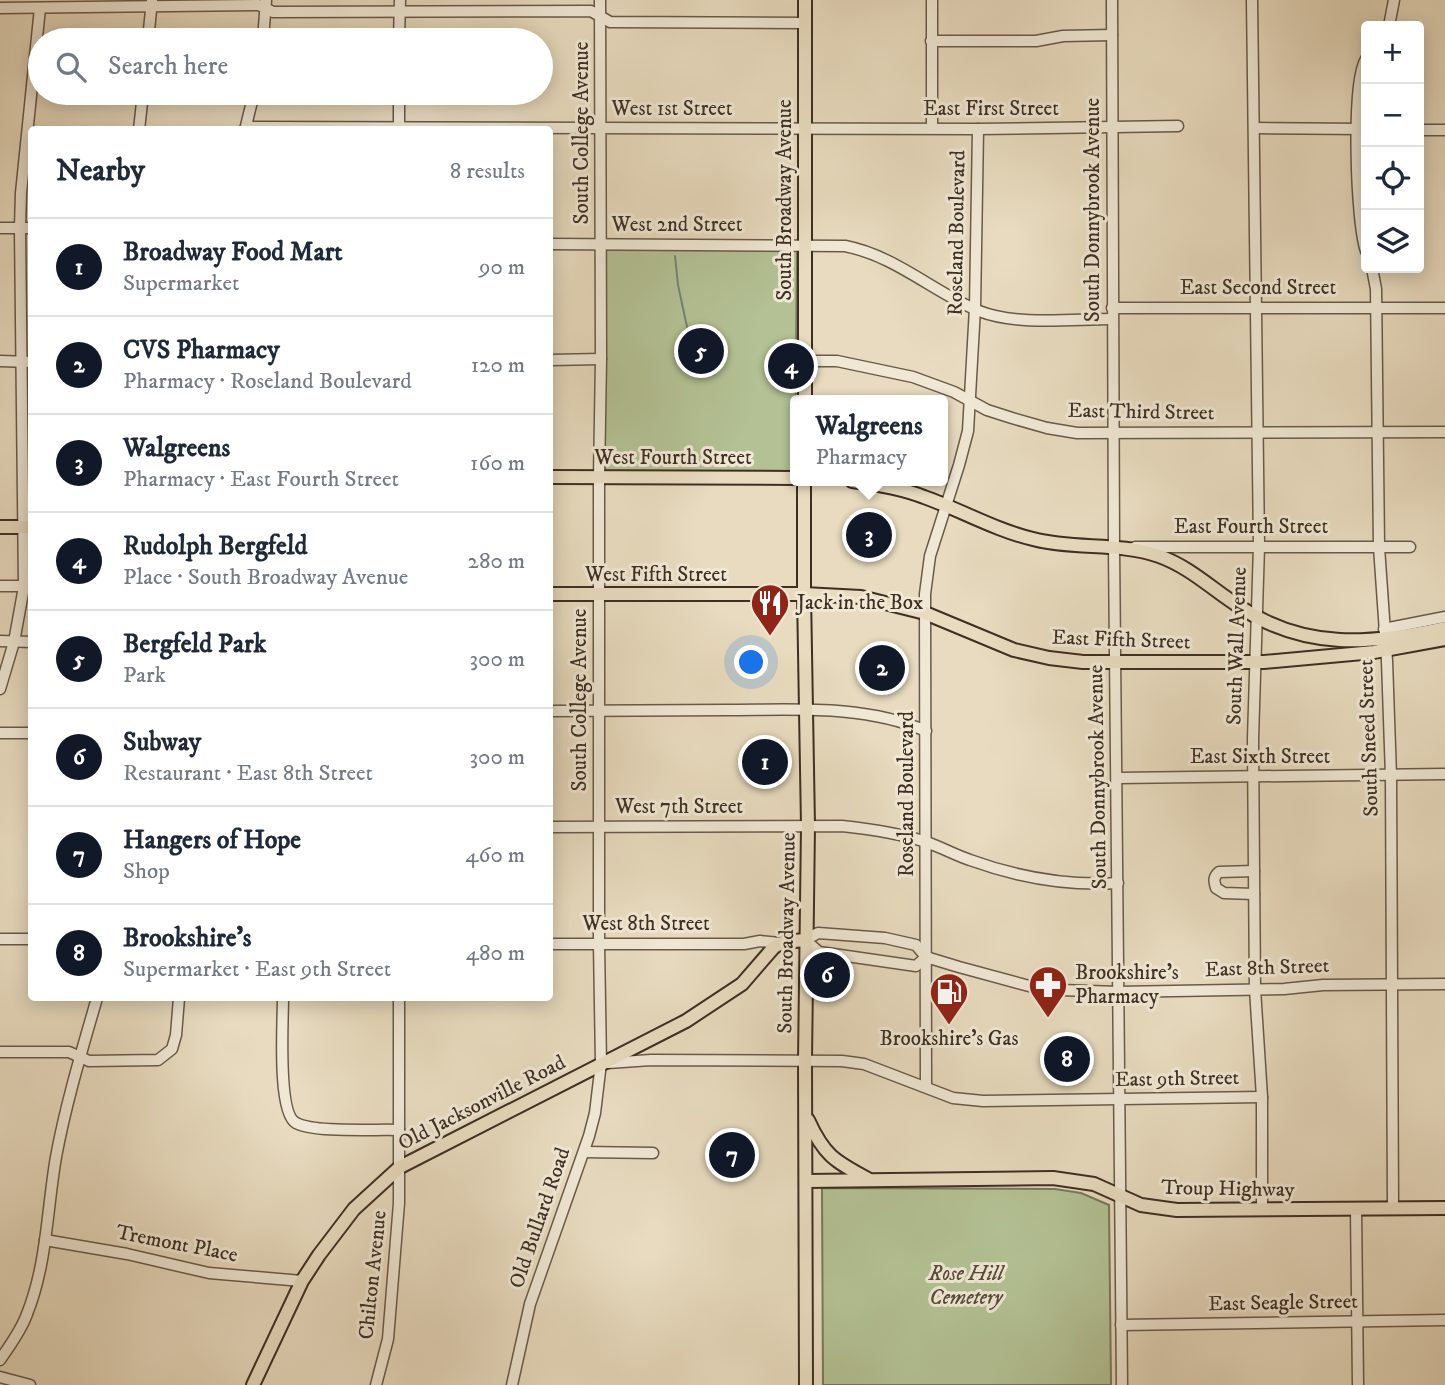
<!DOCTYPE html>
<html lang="en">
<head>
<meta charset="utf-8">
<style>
	body { margin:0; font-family:"IM FELL DW Pica",serif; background:#f2f2f3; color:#1f2937 }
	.controls { position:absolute; right:21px; top:21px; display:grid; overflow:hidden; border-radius:7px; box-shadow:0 4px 18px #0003 }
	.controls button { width:63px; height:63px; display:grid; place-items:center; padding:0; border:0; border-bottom:2px solid #e0e1e3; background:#fff; color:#1f2937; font:35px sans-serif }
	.you { position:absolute; left:752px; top:663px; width:24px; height:24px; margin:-18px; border:5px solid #fff; border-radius:50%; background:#1a73e8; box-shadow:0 0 0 10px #1a73e833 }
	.badge { display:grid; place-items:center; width:46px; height:46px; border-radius:50%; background:#111827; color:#fff; font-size:23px; font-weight:700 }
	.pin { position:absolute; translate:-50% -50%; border:4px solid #fff; box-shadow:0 2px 7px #0006 }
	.popup { position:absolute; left:790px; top:395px; width:158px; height:91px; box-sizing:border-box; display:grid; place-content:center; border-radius:7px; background:#fff; filter:drop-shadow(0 2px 5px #0005); font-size:23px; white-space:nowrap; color:#747a83 }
	.popup b { font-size:26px; color:#1f2937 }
	.popup::after { content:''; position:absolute; left:50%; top:100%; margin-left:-14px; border:14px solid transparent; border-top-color:#fff }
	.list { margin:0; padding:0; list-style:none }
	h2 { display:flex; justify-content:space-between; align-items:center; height:91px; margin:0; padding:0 28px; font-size:30px }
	h2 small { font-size:23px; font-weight:400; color:#747a83 }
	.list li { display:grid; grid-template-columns:46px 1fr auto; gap:21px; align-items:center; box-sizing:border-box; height:98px; padding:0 28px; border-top:2px solid #e0e1e3 }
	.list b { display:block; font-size:26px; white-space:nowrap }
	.list p { margin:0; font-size:23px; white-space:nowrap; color:#747a83 }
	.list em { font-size:23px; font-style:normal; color:#747a83 }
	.icon { flex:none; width:38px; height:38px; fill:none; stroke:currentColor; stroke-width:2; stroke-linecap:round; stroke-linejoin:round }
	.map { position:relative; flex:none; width:1445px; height:1385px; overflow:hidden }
	.search { position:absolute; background:#fff; box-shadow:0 4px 18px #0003; left:28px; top:28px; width:525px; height:77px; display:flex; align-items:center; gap:18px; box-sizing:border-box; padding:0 24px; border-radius:38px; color:#747a83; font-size:26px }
	.panel { position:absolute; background:#fff; box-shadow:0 4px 18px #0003; left:28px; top:126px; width:525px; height:875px; border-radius:7px }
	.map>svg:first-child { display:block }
</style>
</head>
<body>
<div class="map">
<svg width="1445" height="1385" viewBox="0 0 1445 1385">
	<rect width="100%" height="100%" fill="#e8dbbf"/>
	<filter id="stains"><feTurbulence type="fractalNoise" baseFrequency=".00286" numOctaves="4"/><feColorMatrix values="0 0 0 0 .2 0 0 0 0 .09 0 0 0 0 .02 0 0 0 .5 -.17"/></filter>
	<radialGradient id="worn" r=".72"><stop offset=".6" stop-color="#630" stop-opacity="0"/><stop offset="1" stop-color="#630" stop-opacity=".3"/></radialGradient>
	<g fill="#b3c194" stroke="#78785c" stroke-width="2">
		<path d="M605,249L797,250L795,472L605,471Z"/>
		<path d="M822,1188L1055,1189L1081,1193L1109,1205L1111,1385H823Z"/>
	</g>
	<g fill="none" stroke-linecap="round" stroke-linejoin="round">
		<path stroke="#73837b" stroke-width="2" d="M675,256L678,285L689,336"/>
		<g stroke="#685a4a" stroke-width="13">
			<g id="minor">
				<path d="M932,0V128"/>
				<path d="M1112,0L1114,548L1122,1385"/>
				<path d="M1252,0L1259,546L1253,739L1254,871L1255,989L1262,1097V1210"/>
				<path d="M0,8L259,5L273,12L591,11L610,22L804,23"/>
				<path d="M1389,26L1394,0"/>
				<path d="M148,40L152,0"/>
				<path d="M263,40L266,0"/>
				<path d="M399,40L400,0"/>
				<path d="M931,41H1036L1063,36L1112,35"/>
				<path d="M1366,59C1351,83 1356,223 1366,251"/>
				<path d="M246,127L978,129L1178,126"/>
				<path d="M1255,128L1366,129"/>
				<path d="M139,130L143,93"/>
				<path d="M245,130L254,93"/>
				<path d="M399,130V93"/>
				<path d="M1419,130H1445"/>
				<path d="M0,228H32"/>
				<path d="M550,244L845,246C896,256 933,292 979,311C1017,326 1072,319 1112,319"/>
				<path d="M1372,268L1376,289L1379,547L1387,661L1391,776L1393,1207"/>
				<path d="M1112,308H1445"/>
				<path d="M550,360L601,359"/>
				<path d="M0,361L32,362"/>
				<path d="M806,361H837L913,377L954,392L987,410L1012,418L1047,428L1077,433L1445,432"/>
				<path d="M1135,547H1410"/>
				<path d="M0,586H24"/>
				<path d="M1384,629L1445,617"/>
				<path d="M0,641L32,642"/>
				<path d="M0,689L14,642L24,587L20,228L21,193L40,8"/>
				<path d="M550,711C608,711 667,710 726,710C792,710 864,704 926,731"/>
				<path d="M0,733H32"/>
				<path d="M1118,778L1445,774"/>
				<path d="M550,827L842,826C870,829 899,833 926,842C941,847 955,855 970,860C1017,877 1069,886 1118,883"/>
				<path d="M1254,871L1219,872C1213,877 1214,881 1216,888L1224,893L1254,894"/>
				<path d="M0,939H32"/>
				<path d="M550,944H744L760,941L780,943"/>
				<path d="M926,957L916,966L819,952L805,940L818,933L885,938L916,945L926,957L959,967L1029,986L1061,990L1118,992L1284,989L1323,985L1445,984"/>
				<path d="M283,998C283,1020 277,1113 296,1123C315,1133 376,1129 399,1130"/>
				<path d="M0,1052H69L89,1061L158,1060L172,1049L176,1035L179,998"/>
				<path d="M608,1063L651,1060L842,1061L864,1064L953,1098L983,1101L1262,1097"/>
				<path d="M926,1087L925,594L930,556L959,465L968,431L975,308L978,129"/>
				<path d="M584,1152L653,1153"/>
				<path d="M1356,1208L1358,1385"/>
				<path d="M45,1240L127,1254L209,1273L302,1281"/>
				<path d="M1121,1325L1445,1320"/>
				<path d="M0,1360C10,1345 21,1331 27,1314C47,1264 47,1209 56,1157C66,1103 82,1050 97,998"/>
				<path d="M0,1377L30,1385"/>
				<path d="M376,1385L388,1339L399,1203V998"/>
				<path d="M512,1385L530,1304L589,1136L595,1113L601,1063L599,944V477L601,359L600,0"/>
			</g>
		</g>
		<g stroke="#3e2f23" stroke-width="16">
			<g id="major">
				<path d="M805,0V400"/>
				<path d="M550,477L796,478"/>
				<path d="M804,481V594L808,826L805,1060L806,1385"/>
				<path d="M852,481C877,484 901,488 924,497C961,510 995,530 1033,539C1075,550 1119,542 1159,556C1190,567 1213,590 1240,607C1306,651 1372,644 1445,628"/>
				<path d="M0,527H32"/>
				<path d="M550,594H804L861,597L925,613L1014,650L1049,658L1083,662H1264L1374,652L1445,639"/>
				<path d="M808,1120C824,1155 834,1161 868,1179"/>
				<path d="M806,1181L1053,1178L1094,1184L1141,1205L1177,1210L1445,1208"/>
				<path d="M253,1385L302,1281L319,1255L354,1209L400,1167L686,1021L742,984L774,947L784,942L805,940"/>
			</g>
		</g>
		<use href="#minor" stroke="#f0e8d5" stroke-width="10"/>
		<use href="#major" stroke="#e8dbbf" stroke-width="12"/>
	</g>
	<defs>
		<g id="restaurant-pin" transform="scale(2.0125)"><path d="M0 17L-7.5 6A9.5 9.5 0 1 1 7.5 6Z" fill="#8f2418" stroke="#f0e8d5"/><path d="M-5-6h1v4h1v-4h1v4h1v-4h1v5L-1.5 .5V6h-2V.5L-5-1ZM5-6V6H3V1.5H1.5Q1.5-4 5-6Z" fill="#fff"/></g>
		<g id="pharmacy-pin" transform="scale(2.0125)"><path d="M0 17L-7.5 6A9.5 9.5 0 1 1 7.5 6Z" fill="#8f2418" stroke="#f0e8d5"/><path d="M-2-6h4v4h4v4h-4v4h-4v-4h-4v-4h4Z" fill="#fff"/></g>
		<g id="fuel-pin" transform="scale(2.0125)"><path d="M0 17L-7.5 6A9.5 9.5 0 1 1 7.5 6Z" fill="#8f2418" stroke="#f0e8d5"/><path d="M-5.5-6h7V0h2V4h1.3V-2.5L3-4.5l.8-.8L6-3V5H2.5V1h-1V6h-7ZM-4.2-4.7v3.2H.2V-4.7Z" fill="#fff"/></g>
	</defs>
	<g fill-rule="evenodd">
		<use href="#restaurant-pin" x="770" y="603"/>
		<use href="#pharmacy-pin" x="1048" y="985"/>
		<use href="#fuel-pin" x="949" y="992"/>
	</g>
	<g text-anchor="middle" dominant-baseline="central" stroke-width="6" stroke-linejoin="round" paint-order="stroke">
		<g font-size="21" fill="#3e2f23" stroke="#f0e8d5">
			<text x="672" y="109">West 1st Street</text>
			<text x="991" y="109">East First Street</text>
			<text transform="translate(582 133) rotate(-90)">South College Avenue</text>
			<text transform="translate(785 200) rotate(-90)">South Broadway Avenue</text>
			<text transform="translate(1093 210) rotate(-90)">South Donnybrook Avenue</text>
			<text x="677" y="225">West 2nd Street</text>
			<text transform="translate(957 233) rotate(-89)">Roseland Boulevard</text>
			<text x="1258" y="288">East Second Street</text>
			<text transform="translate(1141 412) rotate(1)">East Third Street</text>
			<text x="673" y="458">West Fourth Street</text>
			<text x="1251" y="527">East Fourth Street</text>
			<text x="656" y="575">West Fifth Street</text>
			<text transform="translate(1121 640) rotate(2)">East Fifth Street</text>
			<text transform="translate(1237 646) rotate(-88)">South Wall Avenue</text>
			<text transform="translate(580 700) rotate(-90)">South College Avenue</text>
			<text transform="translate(1369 738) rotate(-92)">South Sneed Street</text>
			<text x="1260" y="757">East Sixth Street</text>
			<text transform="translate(1098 777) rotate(-91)">South Donnybrook Avenue</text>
			<text transform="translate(907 794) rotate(-90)">Roseland Boulevard</text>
			<text x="679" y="807">West 7th Street</text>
			<text x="646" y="924">West 8th Street</text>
			<text transform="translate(787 933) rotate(-89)">South Broadway Avenue</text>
			<text transform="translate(1267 968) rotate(-2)">East 8th Street</text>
			<text transform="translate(1177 1079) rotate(-1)">East 9th Street</text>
			<text transform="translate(482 1103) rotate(-27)">Old Jacksonville Road</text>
			<text transform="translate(1228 1189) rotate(1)">Troup Highway</text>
			<text transform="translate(540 1218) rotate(-71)">Old Bullard Road</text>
			<text transform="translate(177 1244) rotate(11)">Tremont Place</text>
			<text transform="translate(373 1275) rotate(-84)">Chilton Avenue</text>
			<text transform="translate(1283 1303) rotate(-1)">East Seagle Street</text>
		</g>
		<g font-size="21" fill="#3e2f23" stroke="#f0e8d5" text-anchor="start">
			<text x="797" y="603">Jack in the Box</text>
			<text x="1075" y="973">Brookshire's<tspan x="1075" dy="24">Pharmacy</tspan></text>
			<text x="949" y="1039" text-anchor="middle">Brookshire's Gas</text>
		</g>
		<g font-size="21" font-style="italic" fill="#554c3a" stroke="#f0e8d5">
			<text x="966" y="1274">Rose Hill<tspan x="966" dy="24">Cemetery</tspan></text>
		</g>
	</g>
	<rect width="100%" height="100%" filter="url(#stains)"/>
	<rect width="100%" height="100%" fill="url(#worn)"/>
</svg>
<div class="controls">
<button>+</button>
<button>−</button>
<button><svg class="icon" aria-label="locate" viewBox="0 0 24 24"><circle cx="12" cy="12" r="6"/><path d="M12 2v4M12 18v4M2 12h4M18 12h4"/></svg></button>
<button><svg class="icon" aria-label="layers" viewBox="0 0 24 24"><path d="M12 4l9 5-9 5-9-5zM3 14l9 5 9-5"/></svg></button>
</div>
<div class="you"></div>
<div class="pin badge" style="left:765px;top:762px">1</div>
<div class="pin badge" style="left:882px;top:668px">2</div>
<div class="pin badge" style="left:869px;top:535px">3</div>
<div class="popup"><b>Walgreens</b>Pharmacy</div>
<div class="pin badge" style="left:791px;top:366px">4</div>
<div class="pin badge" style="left:701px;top:351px">5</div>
<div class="pin badge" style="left:827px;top:975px">6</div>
<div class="pin badge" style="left:732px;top:1155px">7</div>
<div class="pin badge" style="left:1067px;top:1059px">8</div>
<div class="search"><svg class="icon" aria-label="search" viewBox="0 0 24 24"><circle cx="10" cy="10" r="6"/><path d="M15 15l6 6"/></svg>Search here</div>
<section class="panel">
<h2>Nearby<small>8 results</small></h2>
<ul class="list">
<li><span class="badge">1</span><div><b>Broadway Food Mart</b><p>Supermarket</p></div><em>90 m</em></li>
<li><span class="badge">2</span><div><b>CVS Pharmacy</b><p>Pharmacy · Roseland Boulevard</p></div><em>120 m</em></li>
<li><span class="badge">3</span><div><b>Walgreens</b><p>Pharmacy · East Fourth Street</p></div><em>160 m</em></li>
<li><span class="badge">4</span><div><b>Rudolph Bergfeld</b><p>Place · South Broadway Avenue</p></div><em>280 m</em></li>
<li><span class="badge">5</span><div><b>Bergfeld Park</b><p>Park</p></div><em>300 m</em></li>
<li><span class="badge">6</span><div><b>Subway</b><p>Restaurant · East 8th Street</p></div><em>300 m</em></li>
<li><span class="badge">7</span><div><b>Hangers of Hope</b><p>Shop</p></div><em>460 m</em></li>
<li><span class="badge">8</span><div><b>Brookshire's</b><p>Supermarket · East 9th Street</p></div><em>480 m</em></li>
</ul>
</section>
</div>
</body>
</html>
